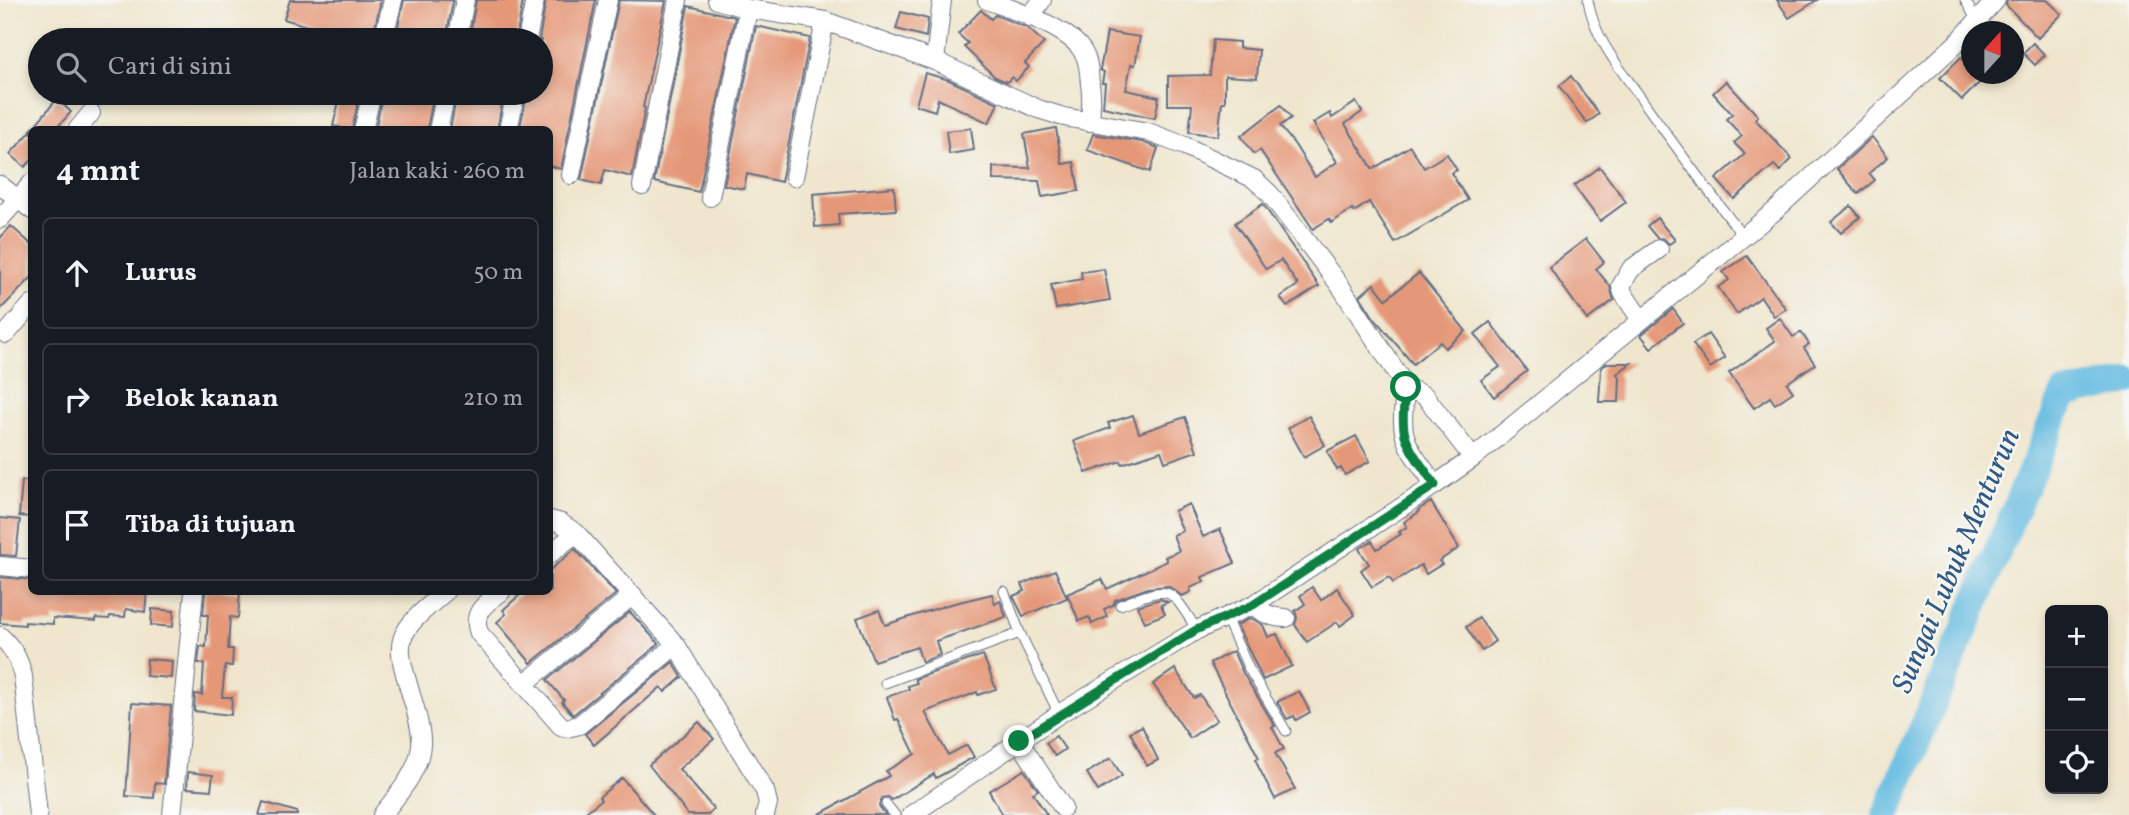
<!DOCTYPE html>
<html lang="id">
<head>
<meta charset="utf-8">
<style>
	body { margin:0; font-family:Vollkorn,serif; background:#20242c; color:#f1f3f6 }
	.controls { position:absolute; right:21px; bottom:21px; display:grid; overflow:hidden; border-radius:10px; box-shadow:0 4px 10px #0003 }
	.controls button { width:63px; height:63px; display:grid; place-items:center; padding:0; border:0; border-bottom:2px solid #363941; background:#171b24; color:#f1f3f6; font:35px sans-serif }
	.compass { position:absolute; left:1961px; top:21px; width:63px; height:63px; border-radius:50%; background:#171b24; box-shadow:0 4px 10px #0003; rotate:21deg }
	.stop { position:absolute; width:21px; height:21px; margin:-16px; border:5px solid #0b8043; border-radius:50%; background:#fff }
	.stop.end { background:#0b8043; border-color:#fff; box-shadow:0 2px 7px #0008 }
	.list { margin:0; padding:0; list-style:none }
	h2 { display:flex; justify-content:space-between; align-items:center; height:91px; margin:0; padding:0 28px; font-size:30px }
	h2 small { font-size:23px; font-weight:400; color:#9ea1a6 }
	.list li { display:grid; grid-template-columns:46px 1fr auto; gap:21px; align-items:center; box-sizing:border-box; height:112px; margin:0 14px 14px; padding:0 14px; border:2px solid #363941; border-radius:10px }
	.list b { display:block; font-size:26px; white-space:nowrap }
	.list em { font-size:23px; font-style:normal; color:#9ea1a6 }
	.icon { flex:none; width:38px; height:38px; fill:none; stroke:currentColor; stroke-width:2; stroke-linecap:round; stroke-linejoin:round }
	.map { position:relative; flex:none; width:2129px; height:815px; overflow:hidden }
	.search { position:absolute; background:#171b24; box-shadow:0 4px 10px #0003; left:28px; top:28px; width:525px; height:77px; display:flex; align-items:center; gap:18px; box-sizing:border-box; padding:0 24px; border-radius:38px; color:#9ea1a6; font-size:26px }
	.panel { position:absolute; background:#171b24; box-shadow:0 4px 10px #0003; left:28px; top:126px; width:525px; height:469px; border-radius:10px }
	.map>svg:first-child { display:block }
</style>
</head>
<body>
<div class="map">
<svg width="2129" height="815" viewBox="0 0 2129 815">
	<rect width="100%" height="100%" fill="#f6f6f2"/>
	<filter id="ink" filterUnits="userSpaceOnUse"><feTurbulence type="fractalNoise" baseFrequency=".0143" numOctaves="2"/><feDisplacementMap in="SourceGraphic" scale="14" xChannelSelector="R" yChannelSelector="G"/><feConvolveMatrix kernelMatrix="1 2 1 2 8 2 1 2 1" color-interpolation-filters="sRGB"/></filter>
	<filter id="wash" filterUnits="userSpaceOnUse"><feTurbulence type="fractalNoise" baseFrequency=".00686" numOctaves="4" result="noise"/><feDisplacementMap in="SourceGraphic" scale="28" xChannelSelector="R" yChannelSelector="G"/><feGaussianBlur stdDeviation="1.57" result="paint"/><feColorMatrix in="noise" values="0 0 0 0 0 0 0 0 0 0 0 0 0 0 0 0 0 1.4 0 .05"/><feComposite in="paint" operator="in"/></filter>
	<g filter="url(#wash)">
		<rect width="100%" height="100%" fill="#efe6cd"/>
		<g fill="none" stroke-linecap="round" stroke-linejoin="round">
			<path stroke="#64bbe1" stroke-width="28" d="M1886,815L2064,394L2129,381"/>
		</g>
		<g id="blocks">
			<g fill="#e59878">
				<path d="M290,0H381L372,40H354L284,19Z"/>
				<path d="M404,0H453L446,40H395Z"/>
				<path d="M476,0H523L516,40H469Z"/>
				<path d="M546,0H596L561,169L550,166V130L520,127L527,93H541V40H539Z"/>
				<path d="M619,0L666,1L643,107L645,108L632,177L605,170L601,185L581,180Z"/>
				<path d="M1777,0H1817L1789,18Z"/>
				<path d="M2007,0H2047L2062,14L2038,38L2006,5Z"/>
				<path d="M688,6L735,17L699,192L654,182Z"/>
				<path d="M981,10L991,19L995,15L1028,28L1044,43L1025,63L1029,67L1016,81L1012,77L1007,82L995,77L964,47L968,43L958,34Z"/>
				<path d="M901,12L928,19L926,37L896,29Z"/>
				<path d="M756,26L810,38L781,182L747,174L744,189L724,185Z"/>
				<path d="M1107,32L1140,37L1135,65L1131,64L1126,90L1159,97L1155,118L1103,107L1105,83H1102L1104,72L1100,70Z"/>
				<path d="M1213,40L1239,42V48L1259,50L1257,78L1225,76V102H1222L1218,136L1189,132L1192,105H1168V76L1210,75Z"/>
				<path d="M2033,43L2045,55L2035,65L2023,53Z"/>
				<path d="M1961,57L1971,68V74H1977L1983,79L1962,100L1940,78Z"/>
				<path d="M925,73L949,80L998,103L989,123L938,99L935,111L916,105Z"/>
				<path d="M1571,76L1599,114L1587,123L1559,86Z"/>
				<path d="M1726,81L1758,116L1755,119L1792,159L1780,171L1774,165L1734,199L1716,179L1745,154L1734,143L1742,136L1726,119L1732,114L1713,93Z"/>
				<path d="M341,93H360L352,130L333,126Z"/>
				<path d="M383,93H434L427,130H375Z"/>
				<path d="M457,93H504L497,130H450Z"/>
				<path d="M57,99L71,112L55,130H31Z"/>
				<path d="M1356,102L1362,112L1345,124L1373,169L1410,146L1424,168L1447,154L1457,170L1451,173L1468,200L1395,243L1369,202L1354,212L1352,209L1331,223L1329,219L1313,229L1260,150L1254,154L1241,136L1281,105L1291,118L1280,126L1295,145L1315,177L1337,162L1313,123L1330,113L1332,118Z"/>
				<path d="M971,128L974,150L949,154L946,131Z"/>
				<path d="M1056,128L1062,164L1074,162L1079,191L1042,197L1039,181L993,180V167L1030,168L1024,134Z"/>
				<path d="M32,130V160L25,167L10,154Z"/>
				<path d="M1093,134L1142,142L1158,148L1150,172L1087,150Z"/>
				<path d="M1872,137L1888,157L1869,173L1875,180L1858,194L1837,169Z"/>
				<path d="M1600,167L1626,202L1600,221L1574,186Z"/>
				<path d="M894,187L896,210L838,214L839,225L815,227L813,194Z"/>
				<path d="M1263,204L1319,286L1287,307L1280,297L1298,285L1281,260L1266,269L1235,223Z"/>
				<path d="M1851,206L1860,217L1841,233L1831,222Z"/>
				<path d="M1657,218L1675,240L1669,244L1664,239L1657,238L1647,226Z"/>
				<path d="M11,226L32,245V277L0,310V238Z"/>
				<path d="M1586,239L1604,262L1596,269L1610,286L1614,300L1587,320L1549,267Z"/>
				<path d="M1747,256L1786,309L1774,316L1761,297L1737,314L1718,287L1729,280L1723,272Z"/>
				<path d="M1104,269L1110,300L1056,309L1051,285L1082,279L1081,272Z"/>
				<path d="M1419,273L1466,331L1445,348L1440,342L1413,364L1374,318L1360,296L1374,284L1386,299Z"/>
				<path d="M1673,309L1683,323L1651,348L1641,335Z"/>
				<path d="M1780,318L1793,337L1801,332L1809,344L1804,348L1815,364L1787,383L1793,392L1775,404L1770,397L1754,408L1729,373L1775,341L1766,328Z"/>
				<path d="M1490,322L1527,371L1494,397L1481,380L1500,367L1475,334Z"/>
				<path d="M1708,334L1725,358L1710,368L1693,344Z"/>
				<path d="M1607,363H1631L1617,374L1620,378L1619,402H1599L1601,368Z"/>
				<path d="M1133,415L1139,433L1185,417L1197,451L1165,462L1161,451L1122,464L1121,461L1086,473L1074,441L1110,428L1108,423Z"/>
				<path d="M1309,416L1325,445L1304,457L1288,428Z"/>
				<path d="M1356,436L1370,461L1345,475L1341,468L1337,470L1327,451Z"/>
				<path d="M22,481H32V517L19,516Z"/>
				<path d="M1431,502L1459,548L1439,561L1442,564L1426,574L1421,565L1393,583L1389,577L1372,587L1361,570L1369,564L1359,549L1372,541L1377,549L1401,534L1399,532L1407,527L1404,522L1419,512L1418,510Z"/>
				<path d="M1189,504L1203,537L1220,529L1235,563L1202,577L1204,582L1190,588L1191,592L1182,596L1168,586L1148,588L1115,600L1113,605L1104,609L1107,617L1092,624L1089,617L1079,621L1067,594L1102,579L1107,589L1167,561L1165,557L1179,551L1173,535L1183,531L1174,511Z"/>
				<path d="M0,518L20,520L16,556L0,555Z"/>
				<path d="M575,549L616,594L531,663L497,622L506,614L503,610L523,592H550V570Z"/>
				<path d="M1055,570L1067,598L1023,616L1013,596L1025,591L1022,584Z"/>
				<path d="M0,577L32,580V592H147L145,612L126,609L125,617L110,616L109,619L96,618V621L53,618V624L25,622V625L0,623Z"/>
				<path d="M1312,587L1321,600L1337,588L1355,615L1340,626L1337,622L1307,642L1295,625L1297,618L1295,611L1305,604L1300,596Z"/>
				<path d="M205,592H240L238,618L230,617L228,649H233L232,666H225L222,697H232L231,715L194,711L195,694L202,695L204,664L198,663L200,646L206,647L208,615H203Z"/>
				<path d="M992,594L995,604L1000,601L1006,617L936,641L940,655L922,662L917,647L874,661L857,618L879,610L885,625L947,605Z"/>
				<path d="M1160,599L1168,602L1161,605L1165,614L1145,622L1137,606Z"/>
				<path d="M152,609L174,611L173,627L151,625Z"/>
				<path d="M630,612L659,644L573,715L562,702L564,700L547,680Z"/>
				<path d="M1251,618L1263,625L1268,637L1277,634L1292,666L1263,680L1237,625Z"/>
				<path d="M1479,618L1495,641L1482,651L1466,627Z"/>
				<path d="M1233,651L1243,673L1275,726L1272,727L1284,749L1275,753L1295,789L1275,799L1258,766L1256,759L1259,758L1210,663Z"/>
				<path d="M983,655L996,689L978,695L977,692L925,712L948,755L967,745L974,757L936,778L934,774L892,800L888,797L882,798L879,806L886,815H818L889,776L886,771L915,754L898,719L895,720L887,697L909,689L908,686L917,683L915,679Z"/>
				<path d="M147,659L172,661L171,678L146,676Z"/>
				<path d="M673,662L682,677L665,692L661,687L594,745L585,734Z"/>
				<path d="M1175,669L1194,698L1200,695L1217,720L1190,738L1153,684Z"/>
				<path d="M1299,691L1310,712L1296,720L1294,716L1287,719L1277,702Z"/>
				<path d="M132,703L171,706L164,784L155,783L154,798L126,796Z"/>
				<path d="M699,722L714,739L679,769L714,809L708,815H688L649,765Z"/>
				<path d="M1142,726L1158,760L1147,766L1130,732Z"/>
				<path d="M1056,736L1065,749L1055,756L1046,743Z"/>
				<path d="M1111,758L1122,776L1098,791L1087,773Z"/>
				<path d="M1024,770L1038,790L1033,793L1047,815H1003L989,791Z"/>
				<path d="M188,772L213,775L211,790L187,788Z"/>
				<path d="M622,778L654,815H582L601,800L599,797Z"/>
				<path d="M263,802L297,812V815H259Z"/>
			</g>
		</g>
	</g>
	<g filter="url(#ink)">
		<use href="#blocks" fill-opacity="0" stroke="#656f85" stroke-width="2"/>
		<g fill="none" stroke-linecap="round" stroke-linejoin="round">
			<g stroke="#656f85" stroke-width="11">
				<g id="service">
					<path d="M1588,0C1594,38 1619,67 1641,98C1673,144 1708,190 1742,235"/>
					<path d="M1965,0L1977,21"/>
					<path d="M1004,591L1020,633L1059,714"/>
					<path d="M1120,605C1171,586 1168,584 1197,630"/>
					<path d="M1226,618L1249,669L1286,731"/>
					<path d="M885,683L1020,633"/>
					<path d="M886,804L895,815"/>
				</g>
			</g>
			<g stroke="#656f85" stroke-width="20">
				<g id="minor">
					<path d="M717,0L748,9L825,21L935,61L1038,109L1064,117L1148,132L1185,146L1254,179L1270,194L1341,287L1406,387L1425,396L1473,458"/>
					<path d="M987,0C1013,10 1069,27 1083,52C1089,61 1089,73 1090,84C1092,98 1092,108 1089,122"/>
					<path d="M1030,17L1042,0"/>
					<path d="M383,40L393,0"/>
					<path d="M457,40L465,0"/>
					<path d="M527,40L535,0"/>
					<path d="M935,61L942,0"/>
					<path d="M77,130L91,113"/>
					<path d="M363,130L372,93"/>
					<path d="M438,130L446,93"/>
					<path d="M508,130L516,93"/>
					<path d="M571,175L608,0"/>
					<path d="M794,177L825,21"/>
					<path d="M0,185L32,210"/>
					<path d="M642,186L678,0"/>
					<path d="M710,197L748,9"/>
					<path d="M0,219L32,183"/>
					<path d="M1641,320L1623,293L1621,286L1631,269L1659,249"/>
					<path d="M6,334L32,304"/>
					<path d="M1406,387C1398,441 1405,442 1435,485"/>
					<path d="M550,520L561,523L576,533L676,645L765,791L768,803L765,815"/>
					<path d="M550,554L576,533"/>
					<path d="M0,566L32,569"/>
					<path d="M501,592C486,603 471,612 479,633L561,726L567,728L579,725L676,645"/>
					<path d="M1253,605C1263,614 1273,618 1286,618"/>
					<path d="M0,636C13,648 19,659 23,676L38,815"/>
					<path d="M524,684L633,595"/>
					<path d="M1019,741L1063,808"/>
					<path d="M172,815L194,592"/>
					<path d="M382,815C398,794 419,772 421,745C422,732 418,720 415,708C395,640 389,639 445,592"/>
					<path d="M911,815L1059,714L1197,630L1253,605L1435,485L1473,458L1776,210L1960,40L1996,0"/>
				</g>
			</g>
			<use href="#service" stroke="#fff" stroke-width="9"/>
			<use href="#minor" stroke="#fff" stroke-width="18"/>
		</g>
	</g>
	<g fill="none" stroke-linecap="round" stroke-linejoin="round" filter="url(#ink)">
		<path stroke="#0b8043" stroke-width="9" d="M1019,741L1196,630L1253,605L1435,485C1406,442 1398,441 1406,387"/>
	</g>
	<g text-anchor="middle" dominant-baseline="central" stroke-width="5" stroke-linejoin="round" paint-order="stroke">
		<g font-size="30" font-style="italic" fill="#315985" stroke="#f6f6f2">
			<text transform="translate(1957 561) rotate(-67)">Sungai Lubuk Menturun</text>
		</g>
	</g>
</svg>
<div class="controls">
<button>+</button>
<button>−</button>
<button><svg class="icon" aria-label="locate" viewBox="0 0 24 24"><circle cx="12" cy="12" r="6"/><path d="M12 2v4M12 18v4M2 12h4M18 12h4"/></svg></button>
</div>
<svg class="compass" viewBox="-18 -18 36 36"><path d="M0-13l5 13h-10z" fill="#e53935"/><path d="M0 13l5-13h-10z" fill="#9ea1a6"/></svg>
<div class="stop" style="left:1406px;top:387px"></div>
<div class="stop end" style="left:1019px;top:741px"></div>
<div class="search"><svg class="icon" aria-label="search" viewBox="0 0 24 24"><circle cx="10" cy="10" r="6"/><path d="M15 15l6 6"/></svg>Cari di sini</div>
<section class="panel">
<h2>4 mnt<small>Jalan kaki · 260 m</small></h2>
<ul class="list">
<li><svg class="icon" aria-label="ahead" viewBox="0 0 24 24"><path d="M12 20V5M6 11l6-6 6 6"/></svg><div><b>Lurus</b></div><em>50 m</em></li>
<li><svg class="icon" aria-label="right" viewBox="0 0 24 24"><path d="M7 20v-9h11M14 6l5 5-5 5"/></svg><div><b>Belok kanan</b></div><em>210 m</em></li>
<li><svg class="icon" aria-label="arrive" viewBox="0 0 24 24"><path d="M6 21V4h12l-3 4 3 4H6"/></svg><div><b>Tiba di tujuan</b></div></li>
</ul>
</section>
</div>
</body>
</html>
